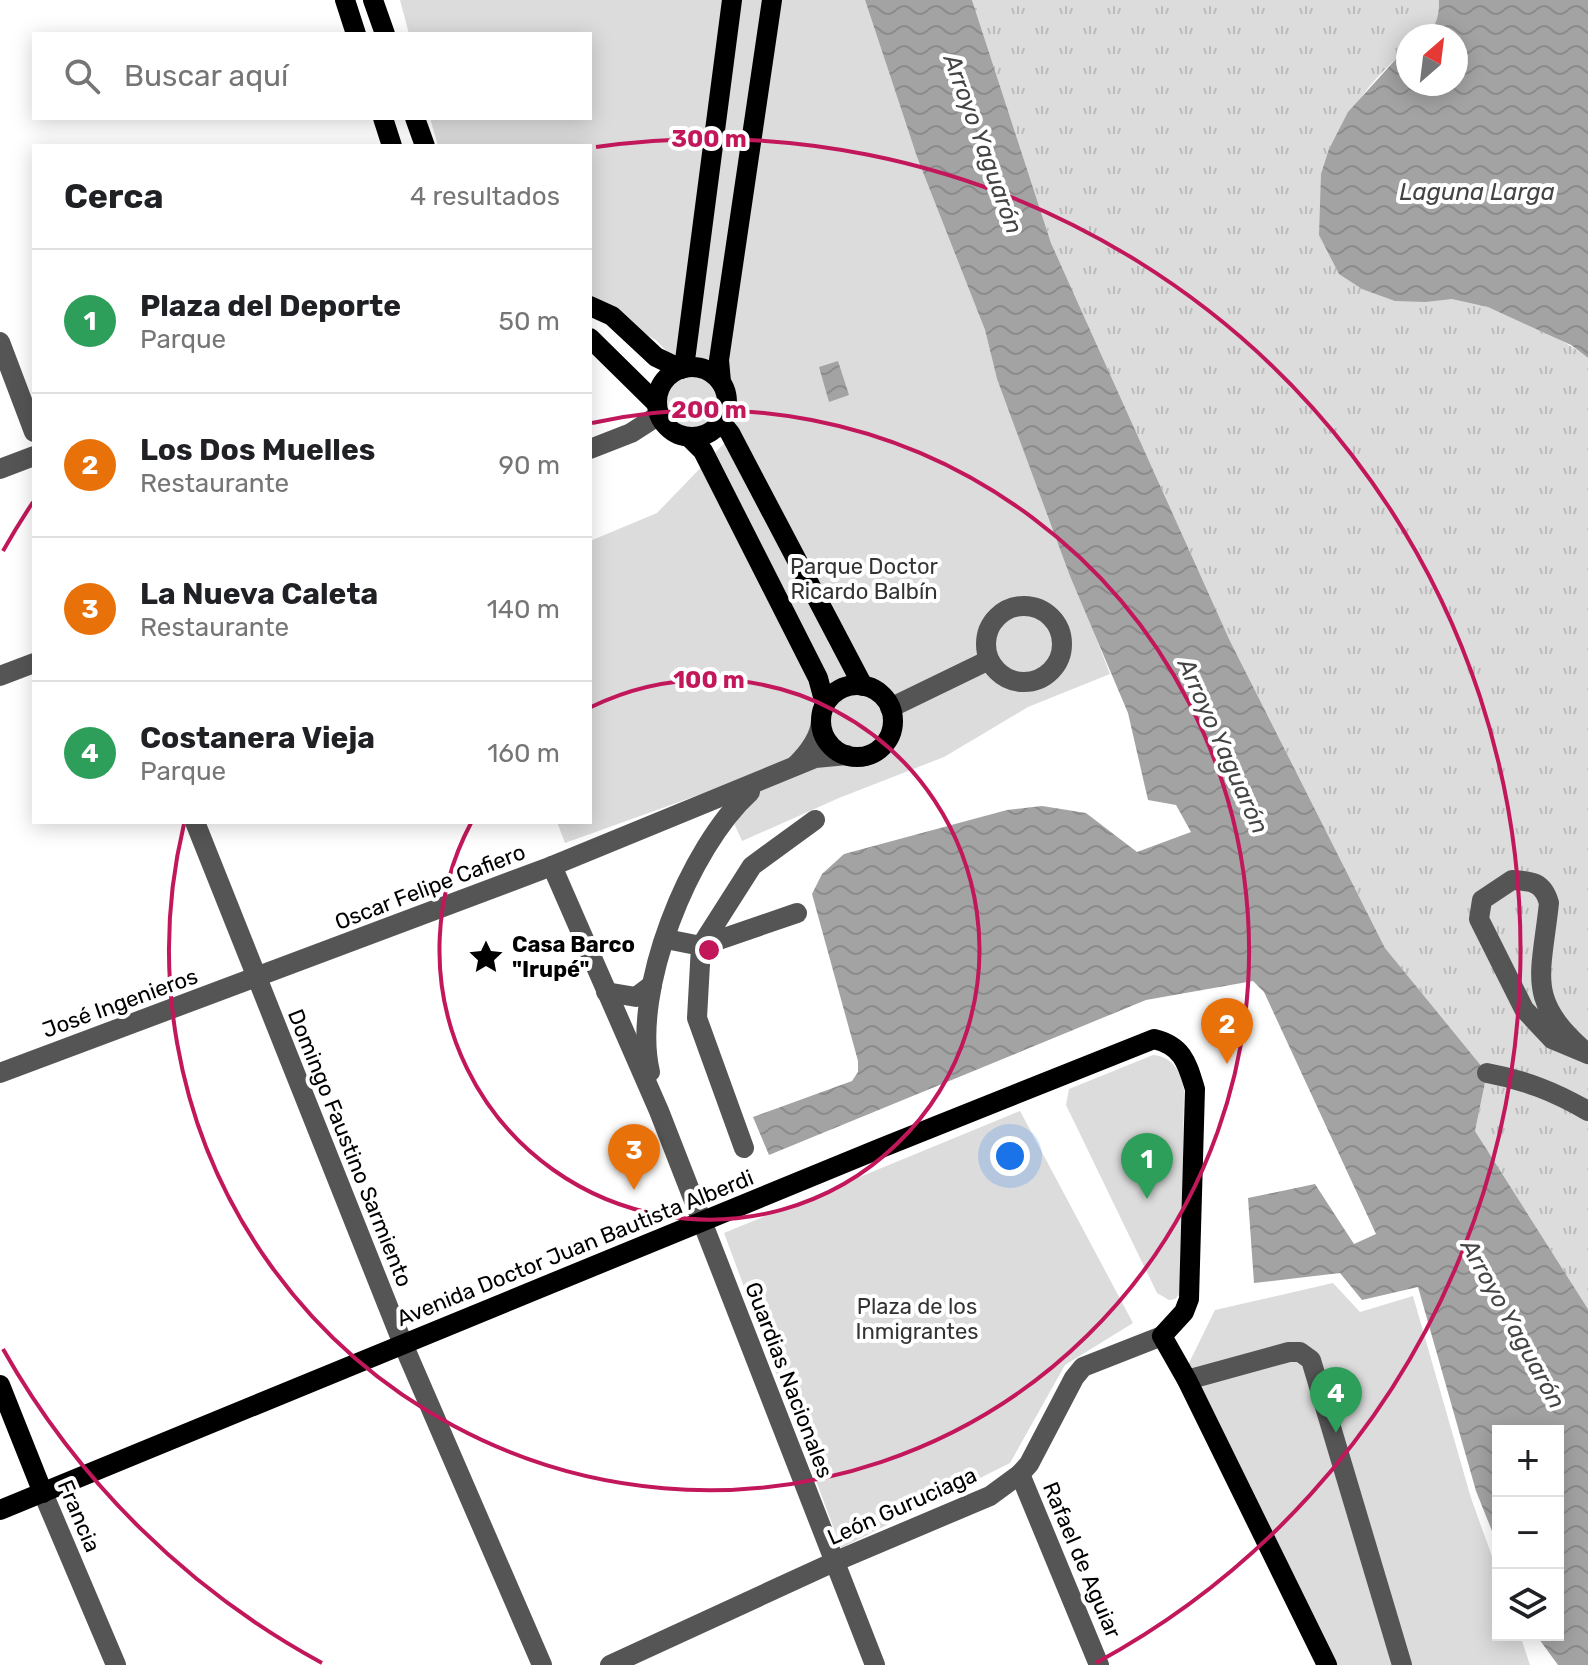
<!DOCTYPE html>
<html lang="es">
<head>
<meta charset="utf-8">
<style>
	body { margin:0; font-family:Rubik,sans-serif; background:#f6f6f6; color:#202124 }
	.controls { position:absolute; right:24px; bottom:24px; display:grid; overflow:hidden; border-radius:0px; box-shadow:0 4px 20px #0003 }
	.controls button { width:72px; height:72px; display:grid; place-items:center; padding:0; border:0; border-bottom:2px solid #e0e0e0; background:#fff; color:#202124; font:40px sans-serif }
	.compass { position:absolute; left:1396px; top:24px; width:72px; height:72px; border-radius:50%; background:#fff; box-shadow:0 4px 20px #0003; rotate:28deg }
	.you { position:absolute; left:1010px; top:1156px; width:28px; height:28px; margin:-20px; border:6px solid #fff; border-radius:50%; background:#1a73e8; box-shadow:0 0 0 12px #1a73e833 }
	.badge { display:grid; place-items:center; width:52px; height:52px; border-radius:50%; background:#ea580c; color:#fff; font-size:26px; font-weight:700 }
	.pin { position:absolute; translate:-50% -66px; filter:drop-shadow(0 2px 4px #0008) }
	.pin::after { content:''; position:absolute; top:42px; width:28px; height:24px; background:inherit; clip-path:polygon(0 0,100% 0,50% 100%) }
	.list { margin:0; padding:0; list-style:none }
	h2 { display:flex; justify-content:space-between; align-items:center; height:104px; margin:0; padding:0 32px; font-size:34px }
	h2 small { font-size:26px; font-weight:400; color:#757577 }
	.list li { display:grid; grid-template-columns:52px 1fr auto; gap:24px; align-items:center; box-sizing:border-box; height:144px; padding:0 32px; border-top:2px solid #e0e0e0 }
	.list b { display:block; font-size:30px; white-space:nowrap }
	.list p { margin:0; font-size:26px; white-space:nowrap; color:#757577 }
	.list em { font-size:26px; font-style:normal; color:#757577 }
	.icon { flex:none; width:44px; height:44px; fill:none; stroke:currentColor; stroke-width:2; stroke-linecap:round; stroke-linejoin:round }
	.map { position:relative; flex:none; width:1588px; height:1665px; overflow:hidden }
	.search { position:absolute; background:#fff; box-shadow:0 4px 20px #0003; left:32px; top:32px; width:560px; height:88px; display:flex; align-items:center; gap:20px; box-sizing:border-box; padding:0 28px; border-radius:0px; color:#757577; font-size:30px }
	.panel { position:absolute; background:#fff; box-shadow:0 4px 20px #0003; left:32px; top:144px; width:560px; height:680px; border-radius:0px }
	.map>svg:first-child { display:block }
</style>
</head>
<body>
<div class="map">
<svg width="1588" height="1665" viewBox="0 0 1588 1665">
	<defs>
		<pattern id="grass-tufts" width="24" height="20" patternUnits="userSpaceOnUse" patternTransform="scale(2)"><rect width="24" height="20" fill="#dcdcdc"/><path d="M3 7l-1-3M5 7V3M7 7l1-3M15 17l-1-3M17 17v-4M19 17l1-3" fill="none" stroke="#bbb"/></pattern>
		<pattern id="water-waves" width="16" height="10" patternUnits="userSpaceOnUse" patternTransform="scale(2)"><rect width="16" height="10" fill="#a3a3a3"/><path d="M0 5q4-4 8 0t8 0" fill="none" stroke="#8b8b8b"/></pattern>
	</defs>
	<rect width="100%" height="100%" fill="#fff"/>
	<path fill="url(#grass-tufts)" d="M972,0H1439C1439,25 1435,36 1408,36V49C1373,76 1349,111 1329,149L1426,302C1434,301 1443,299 1451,299C1486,299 1561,337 1588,358V1309L1475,1131L1487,1073L1385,948L1230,641L1051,243Z"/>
	<g fill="#dcdcdc">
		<path d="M400,0H865L917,157L985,330L997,379L1110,674L1028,707L944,757L839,798L742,841L718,788L565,843L557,822H590V541L657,513L739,428L720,408C699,460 633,400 689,375L657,341L590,299V146H438L430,118H590V34H409Z"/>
		<path d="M1153,1055C1174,1057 1180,1072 1184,1090L1181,1293L1175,1299L1169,1300L1157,1293L1066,1105L1069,1089Z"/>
		<path d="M1020,1111L1133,1323L1065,1365L1010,1463L841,1548L724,1233Z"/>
		<path d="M1333,1283L1360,1312L1413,1296L1471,1498L1498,1573V1635H1520L1530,1665H1337L1187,1367L1215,1310Z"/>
	</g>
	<g fill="url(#water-waves)">
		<path d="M865,0H972L1051,243L1230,641L1385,948L1487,1073L1475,1131L1588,1309V1665H1558L1536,1635H1558V1431H1498V1546L1476,1491L1418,1287L1362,1300L1340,1273L1254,1283L1248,1198L1315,1184L1354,1244L1376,1234L1264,992L1253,981L1146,1000L769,1155L753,1117L852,1081L858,1072V1061L812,894L822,874L844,854L1007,810L1042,806L1086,813L1137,852L1191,832L1176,805L1148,800L1128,713L1070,576L997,379L985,330L917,157Z"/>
		<path d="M1439,0H1588V358L1571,345L1488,307L1452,299L1426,302L1395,301L1362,289L1339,274L1319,235L1321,174L1329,149L1348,112L1396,59L1408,49V84H1456V36H1425C1437,26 1439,16 1439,0Z"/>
		<path d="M838,361L849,395L829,402L819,367Z"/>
	</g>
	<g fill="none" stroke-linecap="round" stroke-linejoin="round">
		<g stroke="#555" stroke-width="20">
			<path d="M0,342L34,432"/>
			<path d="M590,449L631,433L659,415"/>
			<path d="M0,469L34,456"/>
			<circle cx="1024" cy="644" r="38"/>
			<path d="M0,676L34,663"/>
			<path d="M890,708L989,660"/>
			<path d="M796,765C808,753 820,738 821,721"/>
			<path d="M195,822L403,1344L542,1665"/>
			<path d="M552,866L659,1111L875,1665"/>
			<path d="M1512,880C1532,881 1543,882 1549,903C1541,978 1525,1000 1588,1054L1552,1039L1524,1009L1479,919L1482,900Z"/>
			<path d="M797,913L701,946L752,866L815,820"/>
			<path d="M666,939L701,946L697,1018L744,1148"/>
			<path d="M606,992L636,997L652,985"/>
			<path d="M650,1072C631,991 689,847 750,792"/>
			<path d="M0,1073L552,866L815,758L847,755"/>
			<path d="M1487,1073C1525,1080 1555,1092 1588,1111"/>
			<path d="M1187,1380L1289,1352H1300L1311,1360L1402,1665"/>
			<path d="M1020,1474L1099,1665"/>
			<path d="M43,1493L116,1665"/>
			<path d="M610,1665L834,1562L990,1496L1020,1474L1029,1464L1074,1378L1083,1367L1162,1336"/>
		</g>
		<g stroke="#000" stroke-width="20">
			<path d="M345,0L356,34"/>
			<path d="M373,0L385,34"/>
			<path d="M383,118L392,146"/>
			<path d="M415,118L425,146"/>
			<path d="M590,306L612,316L656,357L681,369"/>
			<path d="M590,338L656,403"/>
			<circle cx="692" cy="402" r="35"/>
			<path d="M684,368L732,0"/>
			<path d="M721,382L719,360L772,0"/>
			<path d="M721,422L730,433L863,686"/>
			<path d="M690,438L703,451L818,678L825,704"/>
			<circle cx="857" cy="721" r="36"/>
			<path d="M0,1385L43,1493"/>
			<path d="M0,1510L881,1148L1154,1039C1183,1046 1187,1063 1195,1089L1189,1299L1184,1312L1162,1336L1187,1380L1327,1665"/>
		</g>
	</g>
	<g fill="none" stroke="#c2185b" stroke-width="4">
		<path d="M591 707A270 270 0 1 1 471 823"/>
		<path d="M592 423A540 540 0 1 1 184 824"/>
		<path d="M322 1663A811 811 0 0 1 3 1349M3 551A811 811 0 0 1 33 502M596 147A811 811 0 0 1 1096 1663"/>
	</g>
	<defs>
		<g id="sight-bare" transform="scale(2.76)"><path d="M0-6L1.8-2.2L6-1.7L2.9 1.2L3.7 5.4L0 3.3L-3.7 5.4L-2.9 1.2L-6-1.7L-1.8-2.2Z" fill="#000" stroke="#fff" stroke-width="2.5" paint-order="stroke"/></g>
	</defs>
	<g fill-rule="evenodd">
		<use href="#sight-bare" x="486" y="957"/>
	</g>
	<g text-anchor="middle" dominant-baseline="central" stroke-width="8" stroke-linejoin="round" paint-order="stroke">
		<g font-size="22" fill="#333" stroke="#fff">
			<text x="864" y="566">Parque Doctor<tspan x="864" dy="25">Ricardo Balbín</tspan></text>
			<text x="917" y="1306">Plaza de los<tspan x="917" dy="25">Inmigrantes</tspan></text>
		</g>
		<g font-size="22" fill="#000" stroke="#fff">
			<text transform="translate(430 887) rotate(-21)">Oscar Felipe Cafiero</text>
			<text transform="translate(120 1003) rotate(-20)">José Ingenieros</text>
			<text transform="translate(350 1148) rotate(68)">Domingo Faustino Sarmiento</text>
			<text transform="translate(575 1248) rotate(-22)">Avenida Doctor Juan Bautista Alberdi</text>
			<text transform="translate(789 1380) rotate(69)">Guardias Nacionales</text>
			<text transform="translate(902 1506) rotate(-24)">León Guruciaga</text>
			<text transform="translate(79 1516) rotate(67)">Francia</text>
			<text transform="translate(1082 1560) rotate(67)">Rafael de Aguiar</text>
		</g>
		<g font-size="22" font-weight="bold" fill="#000" stroke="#fff" text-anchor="start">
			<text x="512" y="944">Casa Barco<tspan x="512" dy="25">"Irupé"</tspan></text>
		</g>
		<g font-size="24" font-style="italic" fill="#444" stroke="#fff">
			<text transform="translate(983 144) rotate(70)">Arroyo Yaguarón</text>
			<text x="1477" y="192">Laguna Larga</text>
			<text transform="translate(1223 746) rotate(66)">Arroyo Yaguarón</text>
			<text transform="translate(1513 1324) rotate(61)">Arroyo Yaguarón</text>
		</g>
	</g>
	<circle cx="709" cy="950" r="12" fill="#c2185b" stroke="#fff" stroke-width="4"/>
	<g font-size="24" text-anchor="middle" font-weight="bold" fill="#c2185b" stroke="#fff" stroke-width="8" stroke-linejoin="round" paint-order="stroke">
		<text x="709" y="147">300 m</text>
		<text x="709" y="418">200 m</text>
		<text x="709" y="688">100 m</text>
	</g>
</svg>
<div class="controls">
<button>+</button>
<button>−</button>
<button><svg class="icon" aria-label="layers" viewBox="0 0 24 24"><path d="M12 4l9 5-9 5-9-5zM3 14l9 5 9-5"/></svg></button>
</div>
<svg class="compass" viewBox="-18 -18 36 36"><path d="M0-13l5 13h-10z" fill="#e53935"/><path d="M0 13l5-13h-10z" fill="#757577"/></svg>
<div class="you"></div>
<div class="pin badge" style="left:1147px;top:1199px;background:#2e9e5b">1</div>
<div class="pin badge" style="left:1227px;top:1064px;background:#e8710a">2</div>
<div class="pin badge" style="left:634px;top:1190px;background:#e8710a">3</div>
<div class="pin badge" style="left:1336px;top:1433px;background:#2e9e5b">4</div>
<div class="search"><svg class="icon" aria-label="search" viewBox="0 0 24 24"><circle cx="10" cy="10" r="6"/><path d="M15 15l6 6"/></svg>Buscar aquí</div>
<section class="panel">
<h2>Cerca<small>4 resultados</small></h2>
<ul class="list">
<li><span class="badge" style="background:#2e9e5b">1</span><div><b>Plaza del Deporte</b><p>Parque</p></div><em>50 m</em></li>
<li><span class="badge" style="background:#e8710a">2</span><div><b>Los Dos Muelles</b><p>Restaurante</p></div><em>90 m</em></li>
<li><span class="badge" style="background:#e8710a">3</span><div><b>La Nueva Caleta</b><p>Restaurante</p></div><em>140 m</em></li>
<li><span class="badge" style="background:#2e9e5b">4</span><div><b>Costanera Vieja</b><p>Parque</p></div><em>160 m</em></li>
</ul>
</section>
</div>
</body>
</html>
